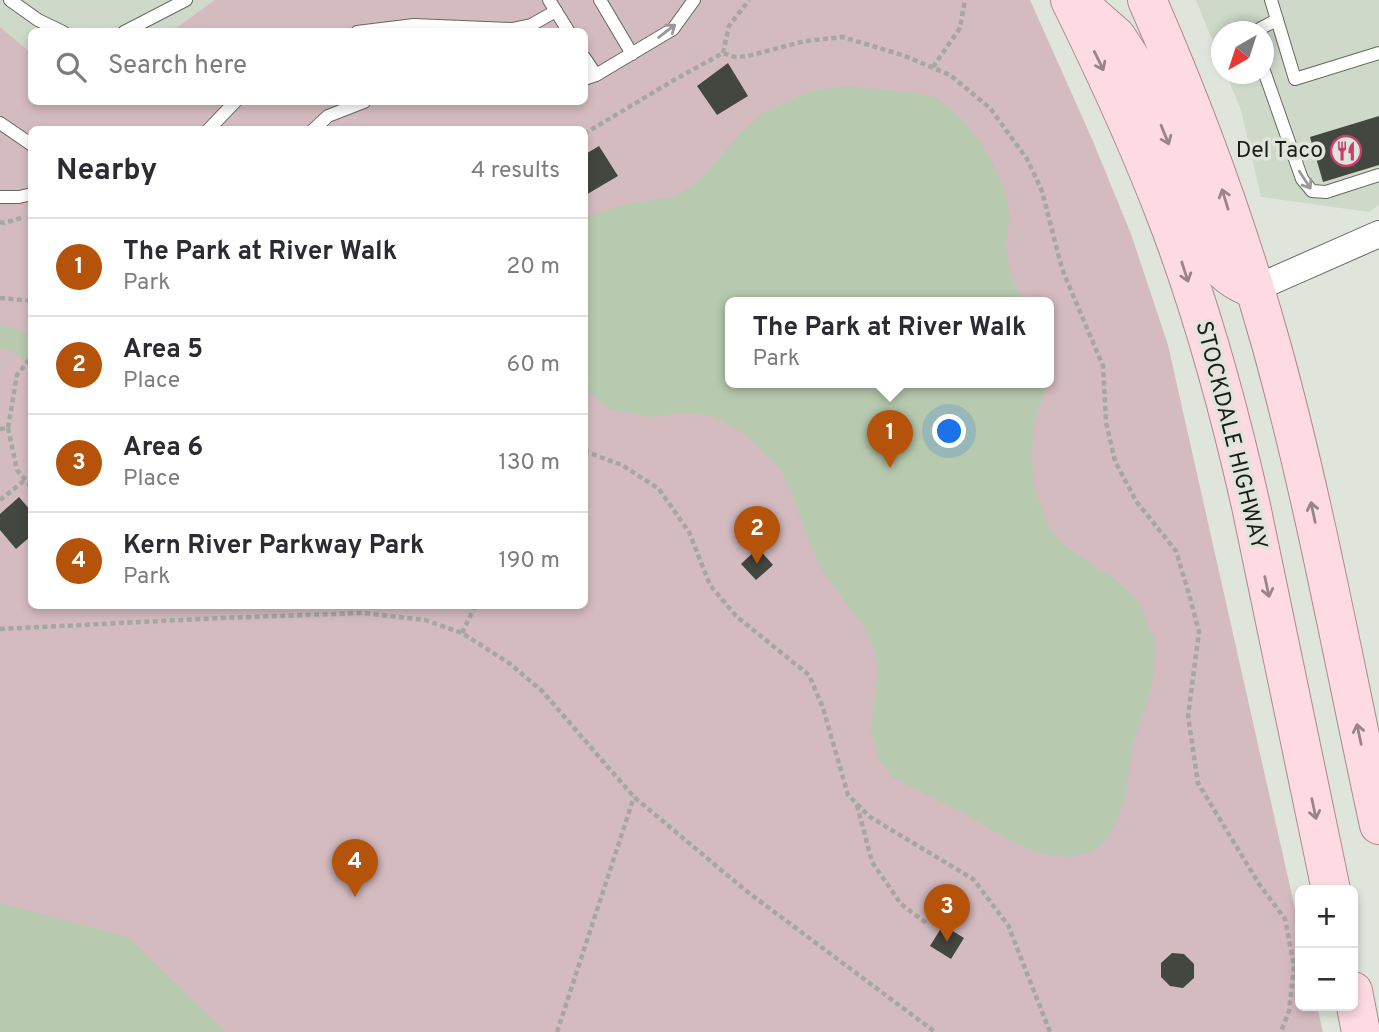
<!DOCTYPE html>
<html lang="en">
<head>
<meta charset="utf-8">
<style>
	body { margin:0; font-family:Overpass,sans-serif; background:#f7f7f7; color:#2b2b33 }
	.controls { position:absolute; right:21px; bottom:21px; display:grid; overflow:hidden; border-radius:10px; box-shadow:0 4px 10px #0003 }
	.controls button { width:63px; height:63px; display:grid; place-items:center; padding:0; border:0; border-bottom:2px solid #e1e1e2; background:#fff; color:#2b2b33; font:35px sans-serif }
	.compass { position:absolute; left:1211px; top:21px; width:63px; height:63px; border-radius:50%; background:#fff; box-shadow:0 4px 10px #0003; rotate:219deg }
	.you { position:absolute; left:950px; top:432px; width:24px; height:24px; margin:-18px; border:5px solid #fff; border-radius:50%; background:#1a73e8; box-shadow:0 0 0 10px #1a73e833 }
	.badge { display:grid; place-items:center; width:46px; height:46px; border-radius:50%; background:#b45309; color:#fff; font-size:23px; font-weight:700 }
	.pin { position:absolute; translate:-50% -58px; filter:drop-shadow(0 2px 4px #0008) }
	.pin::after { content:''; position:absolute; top:37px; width:24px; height:21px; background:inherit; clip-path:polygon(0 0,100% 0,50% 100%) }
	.popup { position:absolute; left:725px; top:297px; width:329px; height:91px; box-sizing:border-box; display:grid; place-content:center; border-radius:10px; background:#fff; filter:drop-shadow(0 2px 5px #0005); font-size:23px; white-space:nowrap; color:#7c7c81 }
	.popup b { font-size:26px; color:#2b2b33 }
	.popup::after { content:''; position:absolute; left:50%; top:100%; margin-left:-14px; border:14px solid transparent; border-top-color:#fff }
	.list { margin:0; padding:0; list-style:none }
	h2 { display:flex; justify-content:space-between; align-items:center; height:91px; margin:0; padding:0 28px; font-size:30px }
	h2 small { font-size:23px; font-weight:400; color:#7c7c81 }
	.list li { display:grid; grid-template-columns:46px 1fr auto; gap:21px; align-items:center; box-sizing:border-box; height:98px; padding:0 28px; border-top:2px solid #e1e1e2 }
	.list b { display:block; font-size:26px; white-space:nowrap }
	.list p { margin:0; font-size:23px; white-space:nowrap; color:#7c7c81 }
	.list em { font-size:23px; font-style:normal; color:#7c7c81 }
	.icon { flex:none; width:38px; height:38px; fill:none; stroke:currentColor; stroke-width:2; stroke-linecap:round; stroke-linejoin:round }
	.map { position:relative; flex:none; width:1379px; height:1032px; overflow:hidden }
	.search { position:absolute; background:#fff; box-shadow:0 4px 10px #0003; left:28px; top:28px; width:560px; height:77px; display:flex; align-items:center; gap:18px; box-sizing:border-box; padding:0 24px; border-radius:10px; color:#7c7c81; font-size:26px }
	.panel { position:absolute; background:#fff; box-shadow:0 4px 10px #0003; left:28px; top:126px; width:560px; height:483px; border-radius:10px }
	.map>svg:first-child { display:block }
</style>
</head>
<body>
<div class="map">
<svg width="1379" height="1032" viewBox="0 0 1379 1032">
	<rect width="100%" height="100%" fill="#dfe5db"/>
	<g fill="#cfd9c9">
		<path d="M0,0H253L207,31L32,32L31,60L0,34Z"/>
		<path d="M1196,0H1379V205L1369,212L1261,197L1241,110L1226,74H1264V32H1222L1221,62Z"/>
	</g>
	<path fill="#d4bbc0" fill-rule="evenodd" d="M215,0H1030L1092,139L1131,234L1168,345L1300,931V1006H1317L1323,1032H0V27L31,53L32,102H90L92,103L93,102H584V32L172,31ZM32,130H584V606H32ZM731,302H1049V382H731Z"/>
	<g fill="#b7c9ae">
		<path d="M850,86L915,93L937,98L961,118L977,138L991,160L1008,199L1009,222L1006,244L1009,266L1015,286L1025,302H731V382H1048L1033,425L1032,456L1033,483L1049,528L1063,544L1096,568L1114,578L1139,602L1155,642V660L1150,695L1132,747L1126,795L1116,822L1107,840L1091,852L1068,857L1041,854L1011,841L965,814L892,777L880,762L871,733L878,668L874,649L864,627L823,572L804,531L792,493L781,470L743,433L713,416L686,413L648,417L609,409L585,390V217L626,204L673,197L695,184L711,168L737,137L761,114L811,91Z"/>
		<path d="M0,325C12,325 22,331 31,337V365L8,349H0Z"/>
		<path d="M0,903L128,937L225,1032H0Z"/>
	</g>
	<g fill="#42473f">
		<path d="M728,63L748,96L717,115L697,86Z"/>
		<path d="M1379,116V165L1323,182L1310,137Z"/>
		<path d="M599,146L618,176L584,196V155Z"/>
		<path d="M19,497L32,512V535L16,549L0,530V514Z"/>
		<path d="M758,548L773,565L756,580L741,564Z"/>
		<path d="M943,925L964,938L951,959L930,946Z"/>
		<path d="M1172,953L1184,954L1194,964V978L1183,988L1170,986L1161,977V963Z"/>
	</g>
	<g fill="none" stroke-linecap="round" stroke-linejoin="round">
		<g stroke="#636860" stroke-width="14">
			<g id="lane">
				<path d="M10,0L38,20L63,32"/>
				<path d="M549,0L569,32"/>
				<path d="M600,0L632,54"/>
				<path d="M1271,0L1295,79L1379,53"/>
				<path d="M124,32L186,0"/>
				<path d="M357,32L414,25L512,29L531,25L556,11"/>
				<path d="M1260,32L1261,28L1277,20"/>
				<path d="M584,57L596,75"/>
				<path d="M1264,71L1302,179L1312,191L1326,192L1379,175"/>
				<path d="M584,79L596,75L673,29L694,0"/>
				<path d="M0,123L32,145"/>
				<path d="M208,130L235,102"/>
				<path d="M313,130L328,116L364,102"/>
				<path d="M0,197H19L32,194"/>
			</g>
		</g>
		<g stroke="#636860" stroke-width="28">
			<path id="street" d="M1254,289L1379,234"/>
		</g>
		<g stroke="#af8890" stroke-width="40">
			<g id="primary">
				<path d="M1070,0C1107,75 1142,151 1171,229C1205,320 1230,413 1251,506L1331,890"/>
				<path d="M1147,0C1196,112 1238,226 1271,344C1315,502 1344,665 1379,825"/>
				<path d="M1084,8L1116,36L1133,62L1154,107L1179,169L1211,256C1223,273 1236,282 1254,289"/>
				<path d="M1353,991L1361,1032"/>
			</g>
		</g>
		<g stroke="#a4a8a1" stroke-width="4.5" stroke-dasharray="5 3.5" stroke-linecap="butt">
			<path d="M723,53L729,26L749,0"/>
			<path d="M933,67L960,28L965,0"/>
			<path d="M584,134L674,80L723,53L735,57L748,56L805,41L843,37L905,56L950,75L990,108L1027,159L1042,191L1062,269L1103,366L1106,422L1115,461L1136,501L1176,551L1189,594L1199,632L1188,716L1198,783L1259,884L1285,919L1294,966L1289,1011L1281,1032"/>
			<path d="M0,222L4,223L21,218"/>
			<path d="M0,298L32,301"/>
			<path d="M8,428L17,470L32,488"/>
			<path d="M0,429L8,428L17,375L32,356"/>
			<path d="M584,451L622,465L659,489L689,532L710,585L736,616L809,675L823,708L848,795L870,817L973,879L1008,925L1050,1032"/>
			<path d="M0,500L25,480"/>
			<path d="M0,629L222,618L363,613L425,620L462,633L509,663L542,691L634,797L745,890L935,1032"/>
			<path d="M462,633L475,606"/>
			<path d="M857,805L872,862L901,904L926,923"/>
			<path d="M557,1032L634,797"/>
		</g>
		<use href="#lane" stroke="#fff" stroke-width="12"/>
		<use href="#street" stroke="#fff" stroke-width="26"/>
		<use href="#primary" stroke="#fedae2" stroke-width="38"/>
	</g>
	<defs><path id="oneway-shaft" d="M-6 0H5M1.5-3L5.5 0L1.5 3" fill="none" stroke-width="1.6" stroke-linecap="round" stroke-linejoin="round" transform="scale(1.75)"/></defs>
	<g stroke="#989998">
		<use href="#oneway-shaft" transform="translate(667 31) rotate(-37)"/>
		<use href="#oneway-shaft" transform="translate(1305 180) rotate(57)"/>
	</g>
	<g stroke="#988588">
		<use href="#oneway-shaft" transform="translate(1099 61) rotate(64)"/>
		<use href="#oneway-shaft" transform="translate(1165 135) rotate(68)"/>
		<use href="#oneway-shaft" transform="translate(1225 199) rotate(-107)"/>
		<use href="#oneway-shaft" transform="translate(1185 272) rotate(72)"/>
		<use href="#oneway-shaft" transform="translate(1313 512) rotate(-102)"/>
		<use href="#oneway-shaft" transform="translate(1267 587) rotate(78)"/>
		<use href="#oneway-shaft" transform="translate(1359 734) rotate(-102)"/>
		<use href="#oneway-shaft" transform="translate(1314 809) rotate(78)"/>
	</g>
	<defs>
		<g id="restaurant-ring" transform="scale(1.575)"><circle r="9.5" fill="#dfe5db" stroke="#ca3d6d" stroke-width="1.5"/><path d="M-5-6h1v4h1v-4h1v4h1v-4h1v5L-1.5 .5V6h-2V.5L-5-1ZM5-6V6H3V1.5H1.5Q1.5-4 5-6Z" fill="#ca3d6d"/></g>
	</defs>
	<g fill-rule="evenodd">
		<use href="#restaurant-ring" x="1346" y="151"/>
	</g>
	<g text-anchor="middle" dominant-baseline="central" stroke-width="7" stroke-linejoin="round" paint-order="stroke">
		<g font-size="23" fill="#1b1d1a" stroke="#dfe5db" text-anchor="end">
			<text x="1323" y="151">Del Taco</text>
		</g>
		<g font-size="23" fill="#1b1d1a" stroke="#dfe5db">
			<text transform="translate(1230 436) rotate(76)">STOCKDALE HIGHWAY</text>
		</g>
	</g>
</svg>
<div class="controls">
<button>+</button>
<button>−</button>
</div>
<svg class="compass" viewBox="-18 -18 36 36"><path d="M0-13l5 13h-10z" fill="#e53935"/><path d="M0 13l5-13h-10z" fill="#7c7c81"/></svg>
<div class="you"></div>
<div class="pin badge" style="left:890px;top:468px">1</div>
<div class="popup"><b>The Park at River Walk</b>Park</div>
<div class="pin badge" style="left:757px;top:564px">2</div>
<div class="pin badge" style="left:947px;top:942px">3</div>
<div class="pin badge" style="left:355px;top:897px">4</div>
<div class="search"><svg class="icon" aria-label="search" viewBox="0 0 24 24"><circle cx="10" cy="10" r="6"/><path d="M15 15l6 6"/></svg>Search here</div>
<section class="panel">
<h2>Nearby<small>4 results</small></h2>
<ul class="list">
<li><span class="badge">1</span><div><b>The Park at River Walk</b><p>Park</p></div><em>20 m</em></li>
<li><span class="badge">2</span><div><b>Area 5</b><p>Place</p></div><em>60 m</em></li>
<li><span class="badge">3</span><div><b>Area 6</b><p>Place</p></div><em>130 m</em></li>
<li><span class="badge">4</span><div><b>Kern River Parkway Park</b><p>Park</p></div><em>190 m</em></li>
</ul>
</section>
</div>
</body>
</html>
